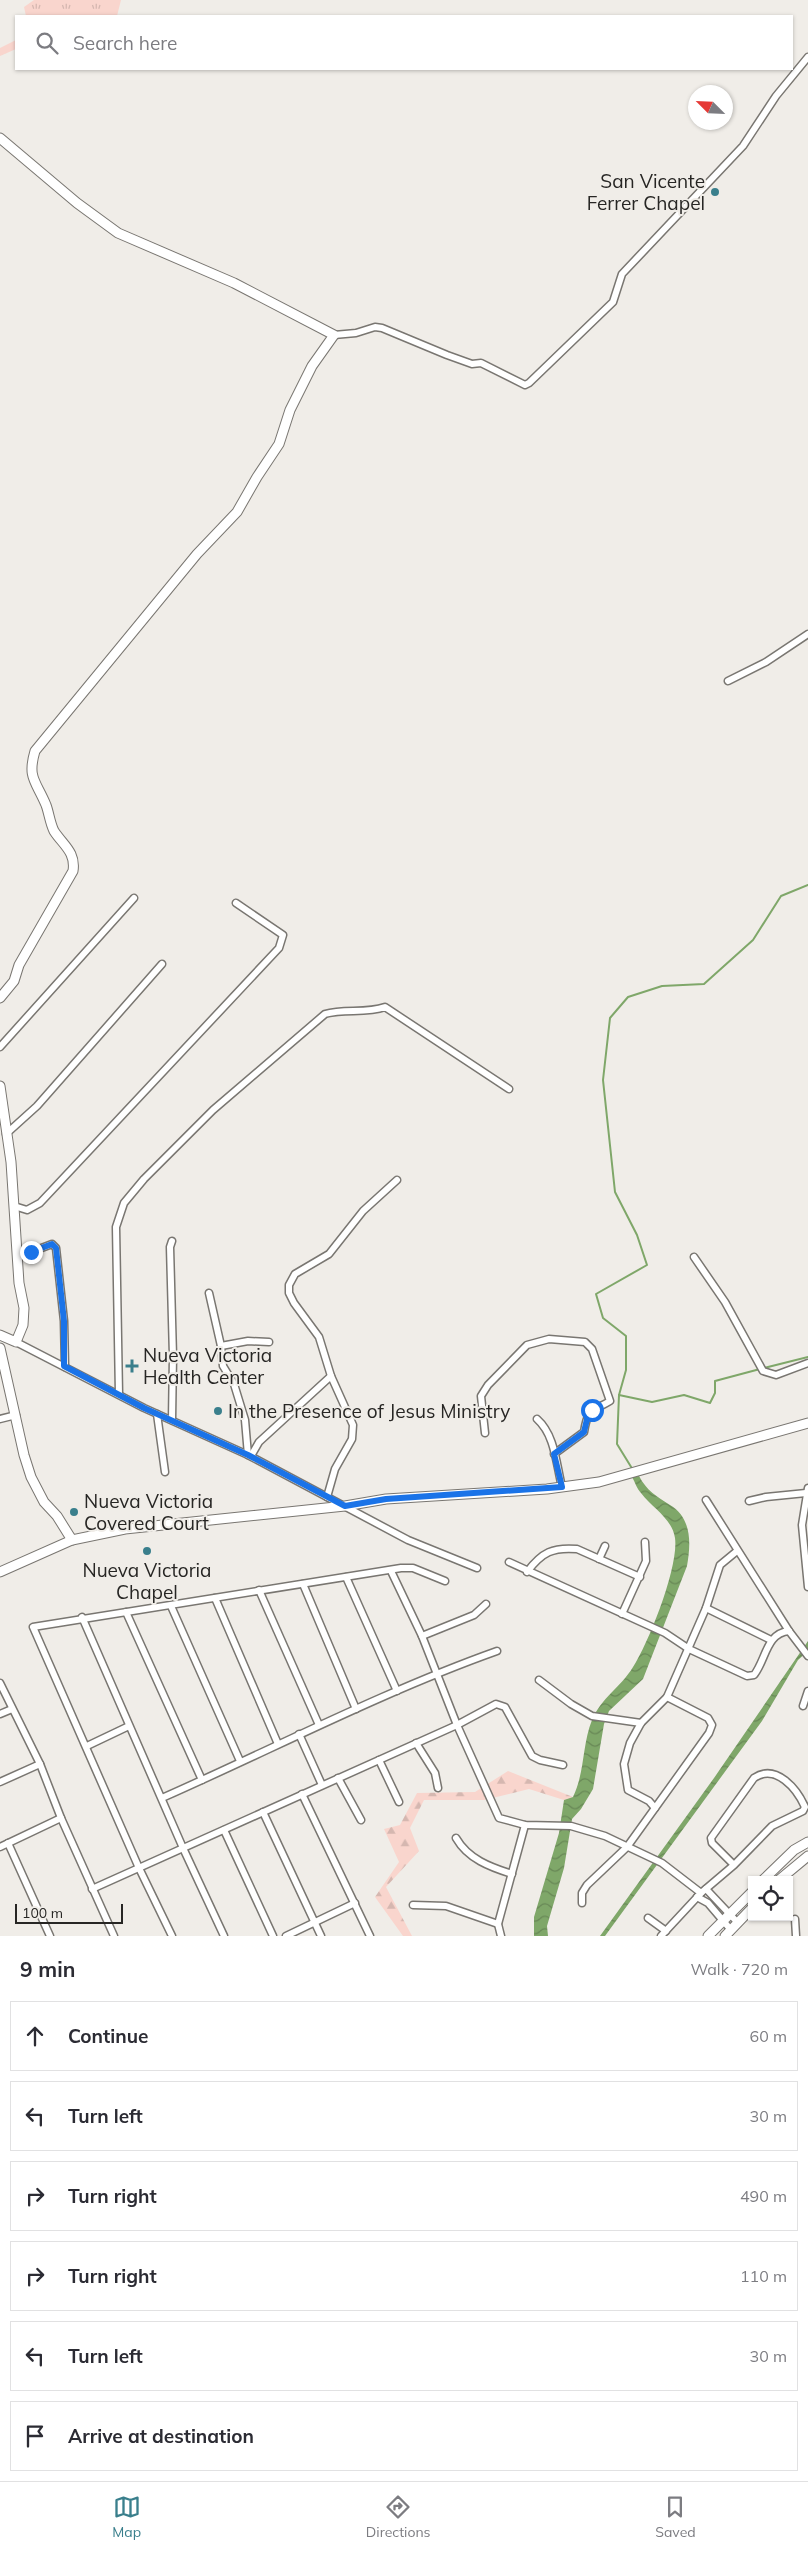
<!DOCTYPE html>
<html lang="en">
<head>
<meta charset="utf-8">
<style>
	body { margin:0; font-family:Mulish,sans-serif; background:#f2f2f3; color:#2b2b33 }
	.controls { position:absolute; right:15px; bottom:15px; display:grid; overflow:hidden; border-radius:0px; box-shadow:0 1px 4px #0004 }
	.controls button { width:45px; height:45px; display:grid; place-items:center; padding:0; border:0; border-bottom:1px solid #e1e1e2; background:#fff; color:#2b2b33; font:25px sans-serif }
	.compass { position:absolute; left:688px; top:85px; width:45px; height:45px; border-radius:50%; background:#fff; box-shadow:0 1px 4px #0004; rotate:294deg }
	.scale { position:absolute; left:15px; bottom:12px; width:108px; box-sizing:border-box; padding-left:5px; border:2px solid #272624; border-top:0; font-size:14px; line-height:18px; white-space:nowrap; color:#272624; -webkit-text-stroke:4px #f0ede8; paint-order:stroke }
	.stop { position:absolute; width:15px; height:15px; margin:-11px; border:4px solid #1a73e8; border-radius:50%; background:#fff }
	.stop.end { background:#1a73e8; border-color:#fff; box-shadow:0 1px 5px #0008 }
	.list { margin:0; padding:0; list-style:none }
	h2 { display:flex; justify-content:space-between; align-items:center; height:65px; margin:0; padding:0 20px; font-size:21px }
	h2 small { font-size:16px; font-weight:400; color:#7c7c81 }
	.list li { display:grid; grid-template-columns:32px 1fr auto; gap:15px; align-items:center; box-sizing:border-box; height:70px; margin:0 10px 10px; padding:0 10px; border:1px solid #e1e1e2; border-radius:0px }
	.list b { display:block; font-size:19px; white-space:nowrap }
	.list em { font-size:16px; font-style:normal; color:#7c7c81 }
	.icon { flex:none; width:28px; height:28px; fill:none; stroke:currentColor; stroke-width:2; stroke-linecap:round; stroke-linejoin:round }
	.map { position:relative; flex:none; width:808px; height:1936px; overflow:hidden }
	.search { position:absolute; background:#fff; box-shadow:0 1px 4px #0004; left:15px; right:15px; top:15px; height:55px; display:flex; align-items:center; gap:12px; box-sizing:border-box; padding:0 18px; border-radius:0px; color:#7c7c81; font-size:19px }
	.sheet { height:545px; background:#fff }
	nav { display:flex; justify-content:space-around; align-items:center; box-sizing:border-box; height:70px; border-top:1px solid #e1e1e2; background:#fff; font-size:14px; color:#7c7c81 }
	nav a { display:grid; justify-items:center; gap:2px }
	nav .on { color:#3a7f8c }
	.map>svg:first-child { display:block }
</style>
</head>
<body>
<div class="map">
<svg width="808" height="1936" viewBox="0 0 808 1936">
	<defs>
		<pattern id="forest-firs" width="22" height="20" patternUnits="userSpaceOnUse" patternTransform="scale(1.25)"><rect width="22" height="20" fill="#f9d5cd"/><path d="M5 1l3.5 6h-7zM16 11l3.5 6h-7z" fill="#d5b7b0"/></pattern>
		<pattern id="park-tufts" width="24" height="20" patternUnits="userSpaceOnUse" patternTransform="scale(1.25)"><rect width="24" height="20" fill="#f9d5cd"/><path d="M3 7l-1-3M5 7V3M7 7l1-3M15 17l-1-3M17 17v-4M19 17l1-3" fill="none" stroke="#d5b7b0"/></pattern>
		<pattern id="water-waves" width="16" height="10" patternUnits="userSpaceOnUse" patternTransform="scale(1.25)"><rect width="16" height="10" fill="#7fa769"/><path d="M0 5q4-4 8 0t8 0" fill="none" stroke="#688856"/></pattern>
	</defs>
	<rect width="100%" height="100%" fill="#f0ede8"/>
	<path fill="url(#forest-firs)" d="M508,1771L573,1797L564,1800L529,1789L484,1800H424L410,1828L419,1851L386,1887L412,1936H403L375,1897L399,1862L384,1829L400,1825L417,1793L475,1792Z"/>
	<g fill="url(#park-tufts)">
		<path d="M34,0H121L117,16H26L24,7Z"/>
		<path d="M16,40V49L0,56V48Z"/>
	</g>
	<g fill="url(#water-waves)">
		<path d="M639,1476C647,1491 656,1496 670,1505C692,1518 691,1544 687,1566L643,1679L609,1711L604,1724L593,1789L581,1809L572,1819L564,1868L547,1926L548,1936H534V1917L559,1833L564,1800L573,1797C585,1772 582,1745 592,1720C601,1698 621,1687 633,1667C649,1642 679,1566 675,1538C672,1518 652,1508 641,1493C637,1489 635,1482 632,1477Z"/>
		<path d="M808,1641V1651L798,1660L762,1721L605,1936H600L714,1778Z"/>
	</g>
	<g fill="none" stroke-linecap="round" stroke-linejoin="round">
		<g stroke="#7fa769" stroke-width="2">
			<path d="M764,1368L808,1357"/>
			<path d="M619,1395L652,1402L684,1395L710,1403L715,1393V1381L760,1369"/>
			<path d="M633,1470L617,1444L619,1395L626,1370V1336L603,1318L596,1294L647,1265L637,1235L615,1192L603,1080L610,1018L628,997L662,986L704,984L753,940L781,896L808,885"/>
		</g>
		<g stroke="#797671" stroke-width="9">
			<g id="street">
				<path d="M334,335L356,333L375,327L382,328L447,355L472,364L481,363L525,385L529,383L613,302L622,274L743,146L776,96L808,57"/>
				<path d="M728,681L766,662L808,634"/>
				<path d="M0,1047L134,898"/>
				<path d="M6,1134L37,1106L162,964"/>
				<path d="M14,1206L27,1210L40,1203L279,948L283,935L236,903"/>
				<path d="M172,1241L170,1247L173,1356L172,1420"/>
				<path d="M18,1257L52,1244L56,1248L64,1321L65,1367"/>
				<path d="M694,1257L725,1302L763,1371L776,1375L808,1363"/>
				<path d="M209,1293L221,1346L248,1341L269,1342"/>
				<path d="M16,1342L144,1408L248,1455L408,1540L477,1568"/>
				<path d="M221,1346L223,1366L234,1384L245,1420L248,1455"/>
				<path d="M119,1394L116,1227L124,1203L144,1179L213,1110L325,1014C344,1008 365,1014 385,1007L509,1089"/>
				<path d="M157,1414L165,1472"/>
				<path d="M0,1419L16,1415"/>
				<path d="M537,1419C555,1435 556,1463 562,1487"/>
				<path d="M485,1433L481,1396L488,1385L527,1345L549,1339L585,1342L592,1349L610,1401C592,1412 588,1407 584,1432L554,1454"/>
				<path d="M251,1456L259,1442L331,1376"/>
				<path d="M808,1488L802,1525L808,1587"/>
				<path d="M327,1497L335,1469L352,1439L353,1425L331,1376L319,1337L294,1303L289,1293V1285L295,1274L329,1254L363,1211L397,1180"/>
				<path d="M706,1500L789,1631L808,1656"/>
				<path d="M749,1501L766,1497L806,1493"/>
				<path d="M599,1559L605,1546"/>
				<path d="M509,1562L665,1633L689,1649L747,1676L754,1675C766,1660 766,1633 789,1631"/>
				<path d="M391,1571L422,1636L457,1725L499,1818L525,1825L571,1826L605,1836L662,1863L701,1893"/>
				<path d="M527,1572C542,1552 553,1547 577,1549L640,1577"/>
				<path d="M346,1577L397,1691"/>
				<path d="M303,1584L356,1709"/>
				<path d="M259,1590L319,1725"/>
				<path d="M215,1598L278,1744"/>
				<path d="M171,1606L240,1761"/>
				<path d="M706,1608L771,1640"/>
				<path d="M126,1612L202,1780"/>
				<path d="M622,1614L646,1561L645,1542"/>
				<path d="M82,1617L183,1848L224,1936"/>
				<path d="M422,1636L474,1615L486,1604"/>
				<path d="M539,1680L571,1704L592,1716L641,1723"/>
				<path d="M0,1683L40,1764L61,1818L114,1936"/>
				<path d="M803,1706L808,1691"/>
				<path d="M0,1714L12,1709"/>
				<path d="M299,1734L322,1785"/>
				<path d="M416,1743L435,1773L438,1788"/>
				<path d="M87,1746L129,1726"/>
				<path d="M379,1760L399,1802"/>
				<path d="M338,1778L361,1820"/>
				<path d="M0,1782L40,1764"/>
				<path d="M302,1794L370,1936"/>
				<path d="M162,1798C273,1749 382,1692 497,1651"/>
				<path d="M655,1808L649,1801L628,1790L624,1764L630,1743L641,1723L667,1697L706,1608L720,1565L737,1551"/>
				<path d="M263,1812L321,1936"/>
				<path d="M224,1830L273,1936"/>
				<path d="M456,1838C468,1859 490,1867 512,1874"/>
				<path d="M8,1843L50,1936"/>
				<path d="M0,1847L61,1818"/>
				<path d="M92,1889L457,1725L496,1704L505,1707L532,1756L540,1760L563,1765"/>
				<path d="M706,1889L738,1923"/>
				<path d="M697,1897L708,1903L731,1930"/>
				<path d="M582,1903V1893L587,1885L627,1847L709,1733L712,1725L708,1718L667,1697"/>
				<path d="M413,1905L446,1906L498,1924"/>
				<path d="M648,1918L666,1931"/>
				<path d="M795,1919L796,1936"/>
				<path d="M172,1936L139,1868L33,1627L401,1568H413L445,1581"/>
				<path d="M286,1936L355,1903"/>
				<path d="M501,1936L498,1924L525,1825"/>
				<path d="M661,1936L701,1893L734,1865L772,1826L803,1811L805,1807C797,1789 776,1763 754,1778L711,1838L712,1843L734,1865"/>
			</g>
		</g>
		<g stroke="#797671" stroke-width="11">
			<g id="secondary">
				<path d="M0,138L77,203L118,233L234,283L334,335L312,366L290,410L279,444L257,477L237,512L197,554L35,751C27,778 36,781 46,805C49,813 50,823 54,831C63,845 76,852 73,871L19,965L14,981L0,998"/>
				<path d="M0,1086L11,1162L19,1283L24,1308L23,1325L16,1342L0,1335"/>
				<path d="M0,1348L24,1455L31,1477L44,1502L57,1516L72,1540"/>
				<path d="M0,1572L72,1540L125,1529L345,1506L386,1499L547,1489L599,1482L808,1423"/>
				<path d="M763,1880L794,1850L808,1842"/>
				<path d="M779,1880L808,1856"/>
				<path d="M708,1936L752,1892"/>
				<path d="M725,1936L752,1908"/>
			</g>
		</g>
		<use href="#street" stroke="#fff" stroke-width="6"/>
		<use href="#secondary" stroke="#fff" stroke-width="9"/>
	</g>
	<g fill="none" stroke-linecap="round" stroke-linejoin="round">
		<path stroke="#1a73e8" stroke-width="6" d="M31,1252L52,1244L56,1248L64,1321V1366L144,1408L248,1455L345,1506L386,1499L562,1487L554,1454L584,1432L588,1415L592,1410"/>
	</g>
	<g fill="#3a7f8c" stroke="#f0ede8" stroke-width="2">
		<circle cx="715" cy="192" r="5"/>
		<path d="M129.5 1358.5h5v5h5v5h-5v5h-5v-5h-5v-5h5z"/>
		<circle cx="218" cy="1411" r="5"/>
		<circle cx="74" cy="1512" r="5"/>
		<circle cx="147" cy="1551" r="5"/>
	</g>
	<g text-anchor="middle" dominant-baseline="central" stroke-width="4" stroke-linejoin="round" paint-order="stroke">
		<g font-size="19" fill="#272624" stroke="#f0ede8" text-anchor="start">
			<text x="705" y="181" text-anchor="end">San Vicente<tspan x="705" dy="22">Ferrer Chapel</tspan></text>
			<text x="143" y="1355">Nueva Victoria<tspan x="143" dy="22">Health Center</tspan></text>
			<text x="228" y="1411">In the Presence of Jesus Ministry</text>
			<text x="84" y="1501">Nueva Victoria<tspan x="84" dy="22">Covered Court</tspan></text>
			<text x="147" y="1570" text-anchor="middle">Nueva Victoria<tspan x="147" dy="22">Chapel</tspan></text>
		</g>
	</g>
</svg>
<div class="controls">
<button><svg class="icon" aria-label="locate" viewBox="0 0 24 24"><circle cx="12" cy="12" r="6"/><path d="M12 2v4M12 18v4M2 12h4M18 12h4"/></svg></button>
</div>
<svg class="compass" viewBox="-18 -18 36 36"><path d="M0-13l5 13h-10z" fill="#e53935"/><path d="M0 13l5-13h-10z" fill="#7c7c81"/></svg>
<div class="scale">100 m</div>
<div class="stop" style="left:592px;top:1410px"></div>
<div class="stop end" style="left:31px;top:1252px"></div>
<div class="search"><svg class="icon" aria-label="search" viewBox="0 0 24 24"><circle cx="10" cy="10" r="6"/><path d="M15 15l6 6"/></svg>Search here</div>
</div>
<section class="sheet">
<h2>9 min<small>Walk · 720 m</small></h2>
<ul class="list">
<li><svg class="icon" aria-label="ahead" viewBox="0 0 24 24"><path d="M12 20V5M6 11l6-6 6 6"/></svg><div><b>Continue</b></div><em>60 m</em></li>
<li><svg class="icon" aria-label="left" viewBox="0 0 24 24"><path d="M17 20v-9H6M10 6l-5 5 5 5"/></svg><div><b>Turn left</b></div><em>30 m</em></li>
<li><svg class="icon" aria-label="right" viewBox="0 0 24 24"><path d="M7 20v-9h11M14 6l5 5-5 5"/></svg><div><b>Turn right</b></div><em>490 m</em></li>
<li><svg class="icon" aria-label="right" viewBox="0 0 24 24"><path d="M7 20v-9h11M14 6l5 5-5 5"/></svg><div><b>Turn right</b></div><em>110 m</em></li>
<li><svg class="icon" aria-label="left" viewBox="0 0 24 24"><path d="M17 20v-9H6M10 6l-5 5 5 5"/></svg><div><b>Turn left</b></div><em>30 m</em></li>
<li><svg class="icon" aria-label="arrive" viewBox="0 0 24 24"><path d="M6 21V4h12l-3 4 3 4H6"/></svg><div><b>Arrive at destination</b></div></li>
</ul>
</section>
<nav>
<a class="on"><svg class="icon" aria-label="map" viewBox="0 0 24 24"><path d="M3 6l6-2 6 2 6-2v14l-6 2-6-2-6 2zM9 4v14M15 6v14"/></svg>Map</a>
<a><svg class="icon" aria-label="directions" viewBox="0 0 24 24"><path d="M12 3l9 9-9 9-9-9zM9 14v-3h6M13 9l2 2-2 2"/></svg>Directions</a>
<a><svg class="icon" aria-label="saved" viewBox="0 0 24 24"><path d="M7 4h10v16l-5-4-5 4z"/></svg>Saved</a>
</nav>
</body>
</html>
